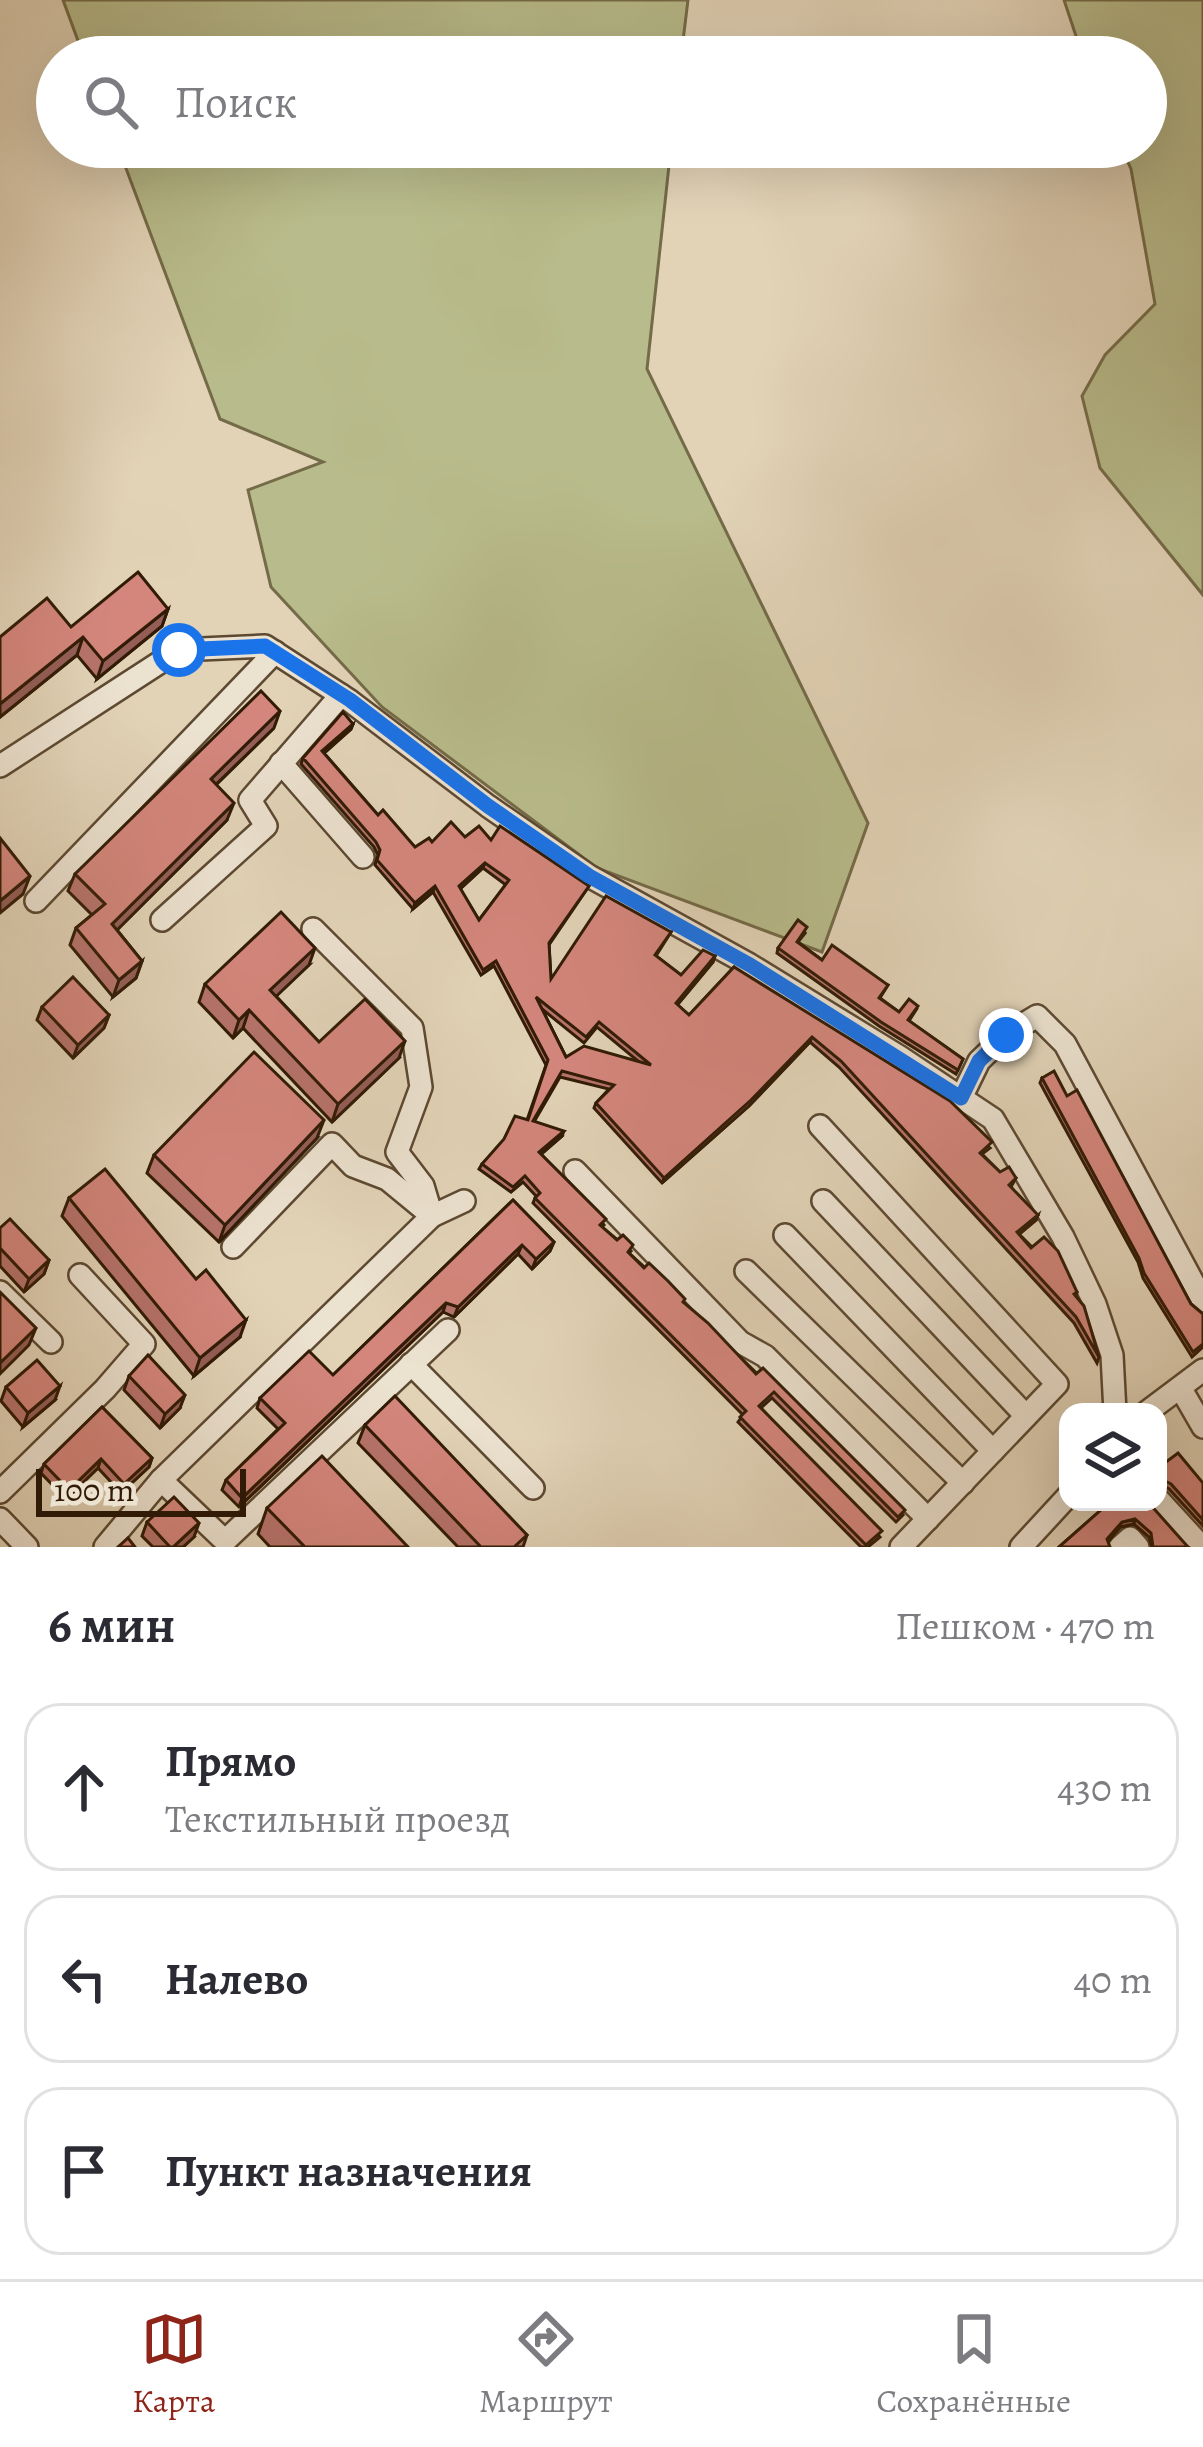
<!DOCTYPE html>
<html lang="ru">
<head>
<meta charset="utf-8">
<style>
	body { margin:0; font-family:Alegreya,serif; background:#f7f7f7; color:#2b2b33 }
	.controls { position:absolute; right:36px; bottom:36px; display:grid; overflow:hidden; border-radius:24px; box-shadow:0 12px 48px #0002 }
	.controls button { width:108px; height:108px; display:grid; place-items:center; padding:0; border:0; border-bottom:3px solid #e1e1e2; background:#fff; color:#2b2b33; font:60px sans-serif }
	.scale { position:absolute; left:36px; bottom:30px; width:210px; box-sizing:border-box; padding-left:12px; border:6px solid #311b06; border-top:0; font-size:33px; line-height:42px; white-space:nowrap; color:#311b06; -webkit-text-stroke:9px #ece2d0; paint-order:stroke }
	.stop { position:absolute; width:36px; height:36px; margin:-27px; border:9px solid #1a73e8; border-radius:50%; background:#fff }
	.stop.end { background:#1a73e8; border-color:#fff; box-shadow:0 3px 12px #0008 }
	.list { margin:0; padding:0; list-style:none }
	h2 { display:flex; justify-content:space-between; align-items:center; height:156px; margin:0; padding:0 48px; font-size:51px }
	h2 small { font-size:39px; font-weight:400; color:#7c7c81 }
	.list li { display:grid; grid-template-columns:78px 1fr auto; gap:36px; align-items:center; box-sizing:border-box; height:168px; margin:0 24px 24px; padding:0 24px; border:3px solid #e1e1e2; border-radius:36px }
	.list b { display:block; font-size:45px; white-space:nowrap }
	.list p { margin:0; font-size:39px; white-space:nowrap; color:#7c7c81 }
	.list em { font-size:39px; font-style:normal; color:#7c7c81 }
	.icon { flex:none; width:66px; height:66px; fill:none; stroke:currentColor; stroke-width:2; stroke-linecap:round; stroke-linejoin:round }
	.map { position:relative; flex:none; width:1203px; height:1547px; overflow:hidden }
	.search { position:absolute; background:#fff; box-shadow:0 12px 48px #0002; left:36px; right:36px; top:36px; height:132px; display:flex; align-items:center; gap:30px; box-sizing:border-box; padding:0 42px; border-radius:66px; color:#7c7c81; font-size:45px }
	.sheet { height:732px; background:#fff }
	nav { display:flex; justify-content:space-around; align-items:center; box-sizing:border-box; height:168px; border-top:3px solid #e1e1e2; background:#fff; font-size:33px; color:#7c7c81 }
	nav a { display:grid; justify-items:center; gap:6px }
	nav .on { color:#8f2418 }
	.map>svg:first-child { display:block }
</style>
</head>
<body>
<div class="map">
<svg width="1203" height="1547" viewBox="0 0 1203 1547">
	<rect width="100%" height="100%" fill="#e2d3b7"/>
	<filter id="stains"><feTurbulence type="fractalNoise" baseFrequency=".00167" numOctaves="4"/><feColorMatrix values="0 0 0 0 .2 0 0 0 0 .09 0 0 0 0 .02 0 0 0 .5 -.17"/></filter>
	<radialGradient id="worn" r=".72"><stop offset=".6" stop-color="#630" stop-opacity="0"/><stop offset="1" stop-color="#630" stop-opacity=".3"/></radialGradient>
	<g fill="#b8bb8b" stroke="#746b48" stroke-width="3">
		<path d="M63,0H688L681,57H84Z"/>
		<path d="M1064,0H1203V595L1100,468L1082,396L1105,355L1155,304L1131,169L1121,147H1146V57H1083Z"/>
		<path d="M118,147H671L647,369L868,823L822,952L597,868L382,707L271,587L248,490L323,462L220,419Z"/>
	</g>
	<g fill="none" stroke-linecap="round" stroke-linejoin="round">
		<g stroke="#5d4932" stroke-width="26">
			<g id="minor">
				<path d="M281,763L363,857"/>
				<path d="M0,766L179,650L265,646L350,701L488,806L589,876L750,965L900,1057L993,1119L1063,1237L1095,1304L1112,1355L1115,1412"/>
				<path d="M36,901L275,652"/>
				<path d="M162,920L266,826L250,800L341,695"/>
				<path d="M313,929L412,1028L421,1087L397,1152L423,1186L432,1216"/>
				<path d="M961,1098L979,1061L1006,1035L1037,1016L1065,1044L1203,1301"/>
				<path d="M820,1126L1057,1384L901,1547"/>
				<path d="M575,1171L740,1342L765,1356L928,1519"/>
				<path d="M823,1201L1026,1416"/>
				<path d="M785,1235L993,1451"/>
				<path d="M233,1247L332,1144L353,1166L387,1179L432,1216"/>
				<path d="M746,1271L963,1483"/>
				<path d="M0,1292L51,1342"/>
				<path d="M411,1364L533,1488"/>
				<path d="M1181,1389L1203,1427"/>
				<path d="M1147,1412L1203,1370"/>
				<path d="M161,1480L225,1541L448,1330"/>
				<path d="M0,1492L105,1389L144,1344L80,1275"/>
				<path d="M1158,1499L1202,1547"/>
				<path d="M0,1519L27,1547"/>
				<path d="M105,1547L161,1480L432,1216L464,1201"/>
				<path d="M1021,1547L1068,1496"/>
				<path d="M1120,1547L1130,1538L1138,1547"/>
			</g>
		</g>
		<use href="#minor" stroke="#ece2d0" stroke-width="21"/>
	</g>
	<g fill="#b6736b" stroke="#311b06" stroke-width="3" fill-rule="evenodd">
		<path d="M168,609L162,626L97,679L77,655L0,717V637L71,627Z"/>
		<path d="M353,724L351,729L324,753L378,815L415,847L465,837L491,840L589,886L549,945L551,979L671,932L656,956L681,975L715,956L713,962L677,1005L689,1015L734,967L990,1148L982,1154L1000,1172L1016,1178L1011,1187L1036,1220L1019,1234L1077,1292L1076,1296L1099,1357L1097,1363L1074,1323L839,1067L810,1042L749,1106L662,1183L594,1108L596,1103L609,1089L560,1077L534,1122L562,1136L541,1154L604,1225L602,1227L631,1251L629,1253L684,1303L903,1515L896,1522L772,1398L761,1408L880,1537L868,1547H861L738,1422L743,1415L533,1203L536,1196L523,1182L511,1192L479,1169L482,1164L527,1120L546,1065L494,966L481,975L433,892L413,909L375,865L378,855L374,847L301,764L303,758ZM483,868L506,885L479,920L460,889ZM542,1009L584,1043L597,1027L638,1061L566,1057Z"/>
		<path d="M274,728L216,785L227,820L117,930L142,961L136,978L113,997L70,945L76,928L92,915L68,891L75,874Z"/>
		<path d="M806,932L798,942L822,960L888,985L880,998L899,1012L916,1010L909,1021L963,1059L956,1074L879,1026L777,953L778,948Z"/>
		<path d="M309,965L276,996L319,1042L399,1058L332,1122L243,1028L233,1038L199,1002L205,984Z"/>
		<path d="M42,1007L109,1015L104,1028L73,1058L37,1020Z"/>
		<path d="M1042,1078L1067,1096L1191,1304L1203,1314V1347L1192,1357L1143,1278L1138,1262L1040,1083Z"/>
		<path d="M317,1138L219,1242L147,1173L154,1155Z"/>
		<path d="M69,1198L240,1337L194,1376L62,1216Z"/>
		<path d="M513,1200L554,1242L550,1251L532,1269L518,1254L454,1317L443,1312L239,1507L222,1490L226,1480L278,1429L257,1408L260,1398L333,1375Z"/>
		<path d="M0,1228L49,1260L44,1274L24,1292L0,1266Z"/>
		<path d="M129,1376L180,1408L160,1428L124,1390Z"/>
		<path d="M6,1387L55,1400L23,1427L1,1401Z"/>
		<path d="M102,1407L152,1458L149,1467L121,1493L98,1468L66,1499L41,1473L44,1464Z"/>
		<path d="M365,1425L527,1535L523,1547H458L358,1443Z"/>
		<path d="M1158,1468L1203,1483V1526L1169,1489L1161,1484L1158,1485Z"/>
		<path d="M1110,1502L1188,1547H1152L1149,1537L1134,1524L1120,1527L1108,1541L1059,1547Z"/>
		<path d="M267,1508L408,1547H270L258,1534Z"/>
		<path d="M147,1522L194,1537L183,1547H153L142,1536Z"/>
	</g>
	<g fill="#945e57" stroke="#311b06" stroke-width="3">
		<path d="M168,609L162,626L97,679L103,661Z"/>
		<path d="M83,637L77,655L0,717V704Z"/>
		<path d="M280,711L274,728L204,796L211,779Z"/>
		<path d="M353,724L351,729L320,757L322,751Z"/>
		<path d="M234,803L227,820L106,941L112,924Z"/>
		<path d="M485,863L483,868L457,892L459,886Z"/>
		<path d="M30,876L23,894L0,913V901Z"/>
		<path d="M435,886L433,892L413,909L415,903Z"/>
		<path d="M315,948L309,965L264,1008L270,990Z"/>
		<path d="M715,956L713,962L674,1009L676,1003Z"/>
		<path d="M142,961L136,978L113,997L119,980Z"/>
		<path d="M249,1010L243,1028L233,1038L239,1020Z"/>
		<path d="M109,1015L104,1028L73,1058L78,1045Z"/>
		<path d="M812,1037L810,1042L749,1106L662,1183L664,1178Z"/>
		<path d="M405,1041L399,1058L332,1122L338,1104Z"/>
		<path d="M324,1120L317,1138L219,1242L225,1225Z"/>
		<path d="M564,1131L562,1136L537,1158L539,1152Z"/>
		<path d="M1038,1215L1036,1220L1015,1238L1017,1232Z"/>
		<path d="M554,1242L550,1251L532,1269L536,1259Z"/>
		<path d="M522,1245L518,1254L454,1317L458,1307Z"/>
		<path d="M49,1260L44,1274L24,1292L29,1279Z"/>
		<path d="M446,1303L443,1312L239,1507L242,1498Z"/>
		<path d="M246,1320L240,1337L194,1376L200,1358Z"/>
		<path d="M36,1328L29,1345L0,1374V1363Z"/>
		<path d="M60,1386L55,1400L23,1427L28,1413Z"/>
		<path d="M185,1395L180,1408L160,1428L165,1414Z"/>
		<path d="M152,1458L149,1467L121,1493L124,1484Z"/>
		<path d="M101,1459L98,1468L66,1499L69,1490Z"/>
		<path d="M1135,1519L1134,1524L1120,1527L1106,1544L1122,1522Z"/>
		<path d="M199,1523L194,1537L183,1547H173Z"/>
	</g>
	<g fill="#d4867c" stroke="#311b06" stroke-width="3" fill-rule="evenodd">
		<path d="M138,572L168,609L103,661L83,637L0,704V637L47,598L71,627Z"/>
		<path d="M261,691L280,711L211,779L234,803L112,924L142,961L119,980L76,928L105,904L75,874Z"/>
		<path d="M343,712L353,724L322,751L378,815L383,810L415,847L429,838L432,842L451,822L465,837L479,826L491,840L500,826L589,886L549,943L551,979L606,896L671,932L655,955L681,975L703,950L715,956L676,1003L689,1015L734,967L950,1101L992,1142L980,1153L1000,1172L1009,1167L1016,1178L1009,1185L1038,1215L1017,1232L1031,1248L1044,1237L1058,1251L1077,1292L1074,1294L1084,1306L1099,1357L1076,1317L841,1061L812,1037L751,1100L664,1178L596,1103L614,1085L562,1071L533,1121L564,1131L539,1152L606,1219L600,1225L617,1240L623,1235L633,1245L628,1252L644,1268L649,1263L668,1281L685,1299L683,1302L708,1323L756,1374L763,1368L905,1510L898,1517L774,1392L759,1406L882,1531L866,1545L740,1417L746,1411L535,1198L540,1193L525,1176L513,1187L482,1164L504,1139L515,1116L528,1120L548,1060L496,961L483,970L435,886L415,903L377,860L380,850L376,842L303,758ZM485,863L509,880L479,920L459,886ZM536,997L586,1037L599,1022L651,1065L584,1046L566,1057Z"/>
		<path d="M0,838L30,876L0,901Z"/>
		<path d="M281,912L315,948L270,990L319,1042L365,999L405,1041L338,1104L249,1010L239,1020L205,984Z"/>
		<path d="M798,920L807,927L797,942L822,960L832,945L888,985L879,998L899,1012L909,999L918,1006L908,1020L963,1059L958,1070L881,1022L778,948Z"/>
		<path d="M73,977L109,1015L78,1045L42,1007Z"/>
		<path d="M254,1052L324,1120L225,1225L154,1155Z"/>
		<path d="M1054,1071L1067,1096L1077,1090L1191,1304L1203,1314V1344L1193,1352L1144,1273L1139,1258L1042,1078Z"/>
		<path d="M105,1169L196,1279L206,1270L246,1320L200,1358L69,1198Z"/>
		<path d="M513,1200L554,1242L536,1259L522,1245L458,1307L446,1303L242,1498L226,1480L285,1423L260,1398L309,1351L333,1375Z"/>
		<path d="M10,1219L49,1260L29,1279L0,1248V1228Z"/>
		<path d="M0,1292L36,1328L0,1363Z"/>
		<path d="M148,1355L185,1395L165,1414L129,1376Z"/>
		<path d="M37,1360L60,1386L28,1413L6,1387Z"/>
		<path d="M395,1396L527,1535L514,1547H481L365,1425Z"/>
		<path d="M102,1407L152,1458L124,1484L101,1459L69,1490L44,1464Z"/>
		<path d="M1178,1453L1203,1483V1520L1171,1484L1163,1480L1158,1481V1468Z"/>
		<path d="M322,1456L408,1547H305L267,1508Z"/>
		<path d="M174,1497L199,1523L173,1547H170L147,1522Z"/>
		<path d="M1110,1502H1148L1188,1547H1153L1151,1533L1135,1519L1122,1522L1107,1539L1110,1547H1059Z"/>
		<path d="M128,1538L135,1547H118Z"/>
	</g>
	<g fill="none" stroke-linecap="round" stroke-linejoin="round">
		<path stroke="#1a73e8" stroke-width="15" d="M179,650L265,646L350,700L488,806L589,876L750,965L961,1098L979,1061L1006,1035"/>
	</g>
	<rect width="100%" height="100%" filter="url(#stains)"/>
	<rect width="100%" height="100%" fill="url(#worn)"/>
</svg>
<div class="controls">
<button><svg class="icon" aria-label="layers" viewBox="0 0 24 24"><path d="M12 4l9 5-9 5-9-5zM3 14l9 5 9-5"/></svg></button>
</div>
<div class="scale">100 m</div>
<div class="stop" style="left:179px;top:650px"></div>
<div class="stop end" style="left:1006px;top:1035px"></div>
<div class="search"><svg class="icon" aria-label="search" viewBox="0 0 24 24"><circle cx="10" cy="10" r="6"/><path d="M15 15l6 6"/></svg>Поиск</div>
</div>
<section class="sheet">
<h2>6 мин<small>Пешком · 470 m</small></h2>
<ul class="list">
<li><svg class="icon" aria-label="ahead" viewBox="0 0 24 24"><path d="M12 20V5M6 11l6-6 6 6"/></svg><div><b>Прямо</b><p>Текстильный проезд</p></div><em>430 m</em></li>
<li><svg class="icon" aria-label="left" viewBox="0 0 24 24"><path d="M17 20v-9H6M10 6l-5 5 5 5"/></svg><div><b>Налево</b></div><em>40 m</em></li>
<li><svg class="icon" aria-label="arrive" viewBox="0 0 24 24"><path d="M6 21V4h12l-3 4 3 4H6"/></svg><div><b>Пункт назначения</b></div></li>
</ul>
</section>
<nav>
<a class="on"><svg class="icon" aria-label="map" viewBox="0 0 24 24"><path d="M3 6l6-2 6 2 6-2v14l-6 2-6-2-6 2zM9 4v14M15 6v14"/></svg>Карта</a>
<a><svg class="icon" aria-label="directions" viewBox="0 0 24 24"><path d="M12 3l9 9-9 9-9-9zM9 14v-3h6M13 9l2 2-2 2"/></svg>Маршрут</a>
<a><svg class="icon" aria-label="saved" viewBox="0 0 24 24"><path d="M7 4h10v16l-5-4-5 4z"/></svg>Сохранённые</a>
</nav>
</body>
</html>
